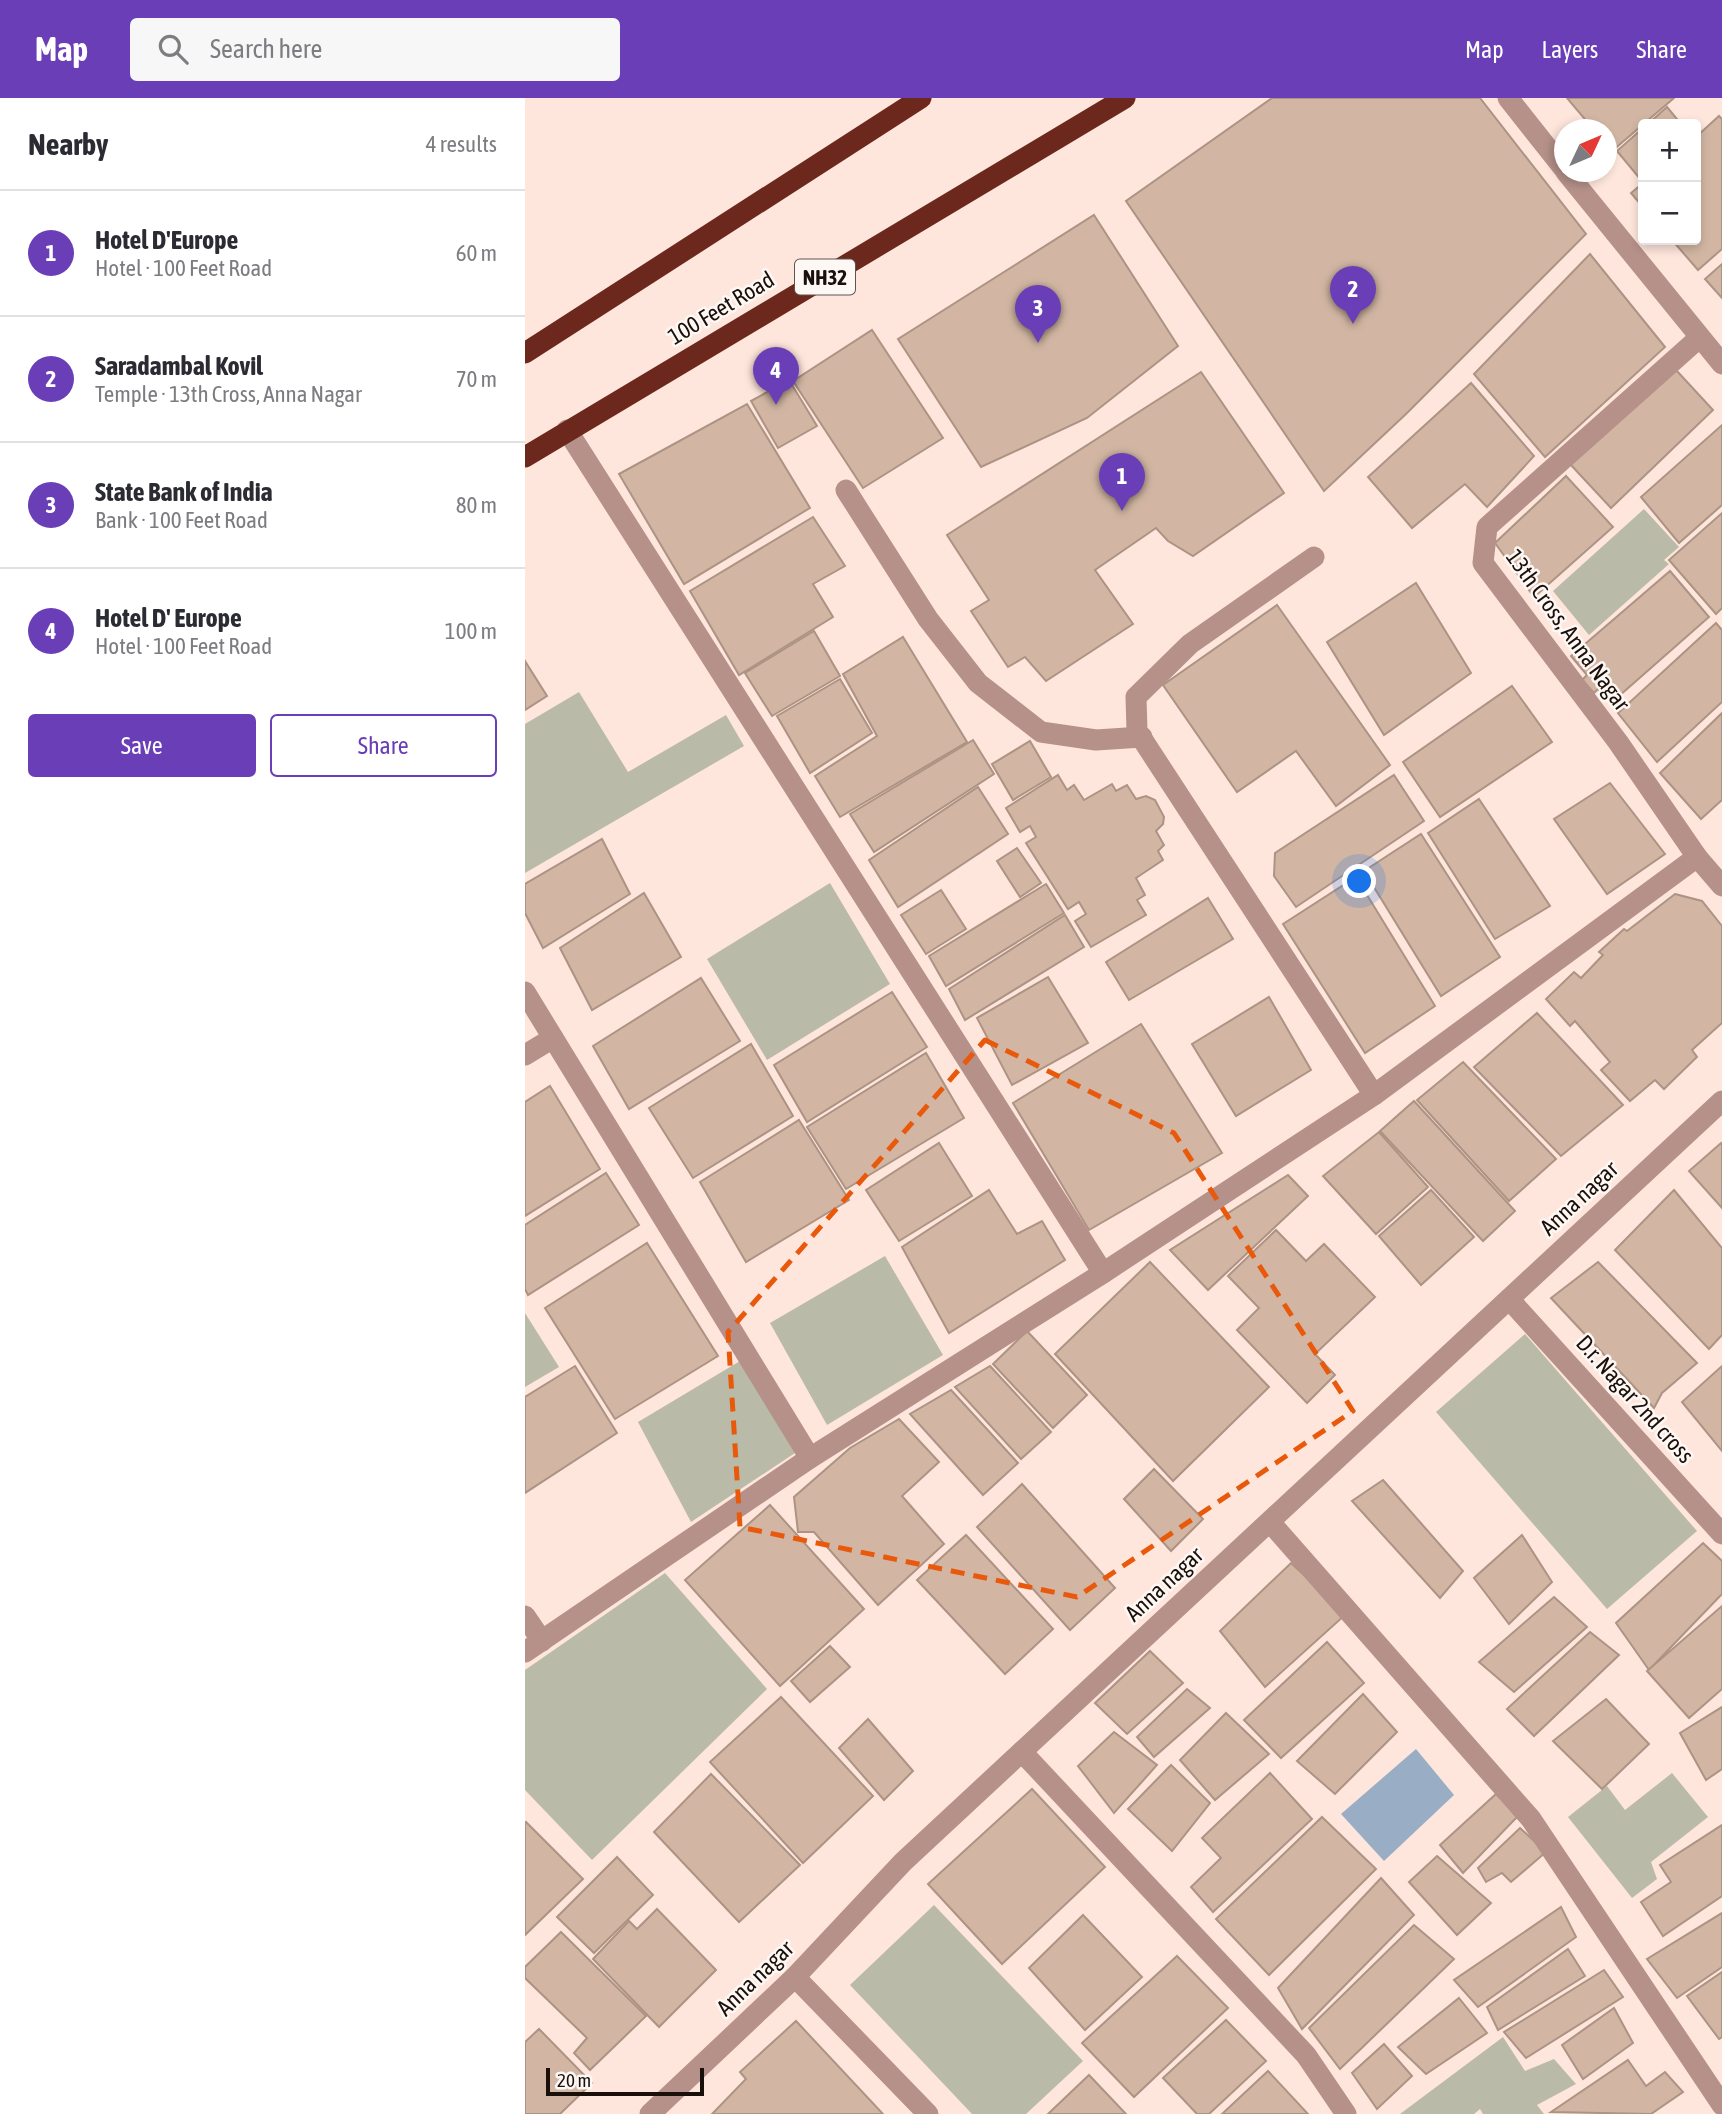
<!DOCTYPE html>
<html lang="en">
<head>
<meta charset="utf-8">
<style>
	body { margin:0; font-family:"Asap Condensed",sans-serif; background:#f7f7f7; color:#2b2b33 }
	.controls { position:absolute; right:21px; top:21px; display:grid; overflow:hidden; border-radius:7px; box-shadow:0 4px 10px #0003 }
	.controls button { width:63px; height:63px; display:grid; place-items:center; padding:0; border:0; border-bottom:2px solid #e1e1e2; background:#fff; color:#2b2b33; font:35px sans-serif }
	.compass { position:absolute; left:1029px; top:21px; width:63px; height:63px; border-radius:50%; background:#fff; box-shadow:0 4px 10px #0003; rotate:46deg }
	.scale { position:absolute; left:21px; bottom:18px; width:158px; box-sizing:border-box; padding-left:7px; border:4px solid #190f0b; border-top:0; font-size:19px; line-height:24px; white-space:nowrap; color:#190f0b; -webkit-text-stroke:5px #fef8f5; paint-order:stroke }
	.you { position:absolute; left:835px; top:784px; width:24px; height:24px; margin:-18px; border:5px solid #fff; border-radius:50%; background:#1a73e8; box-shadow:0 0 0 10px #1a73e833 }
	.badge { display:grid; place-items:center; width:46px; height:46px; border-radius:50%; background:#693eb6; color:#fff; font-size:23px; font-weight:700 }
	.pin { position:absolute; translate:-50% -58px; filter:drop-shadow(0 2px 4px #0008) }
	.pin::after { content:''; position:absolute; top:37px; width:24px; height:21px; background:inherit; clip-path:polygon(0 0,100% 0,50% 100%) }
	.list { margin:0; padding:0; list-style:none }
	h2 { display:flex; justify-content:space-between; align-items:center; height:91px; margin:0; padding:0 28px; font-size:30px }
	h2 small { font-size:23px; font-weight:400; color:#7c7c81 }
	.list li { display:grid; grid-template-columns:46px 1fr auto; gap:21px; align-items:center; box-sizing:border-box; height:126px; padding:0 28px; border-top:2px solid #e1e1e2 }
	.list b { display:block; font-size:26px; white-space:nowrap }
	.list p { margin:0; font-size:23px; white-space:nowrap; color:#7c7c81 }
	.list em { font-size:23px; font-style:normal; color:#7c7c81 }
	.actions { display:flex; gap:14px; padding:21px 28px }
	.actions a { flex:1; padding:16px 0; border:2px solid #693eb6; border-radius:7px; text-align:center; font-size:24px; color:#693eb6 }
	.actions .main { background:#693eb6; color:#fff }
	.icon { flex:none; width:38px; height:38px; fill:none; stroke:currentColor; stroke-width:2; stroke-linecap:round; stroke-linejoin:round }
	.map { position:relative; flex:none; width:1197px; height:2016px; overflow:hidden }
	header { display:flex; align-items:center; gap:42px; box-sizing:border-box; height:98px; padding:0 35px; background:#693eb6; color:#fff }
	header strong { font-size:33px }
	nav { display:flex; gap:38px; margin-inline-start:auto; font-size:24px }
	.search { width:490px; height:63px; background:#f7f7f7; display:flex; align-items:center; gap:18px; box-sizing:border-box; padding:0 24px; border-radius:7px; color:#7c7c81; font-size:26px }
	main { display:flex }
	aside { flex:1; background:#fff }
	.map>svg:first-child { display:block }
</style>
</head>
<body>
<header>
<strong>Map</strong>
<div class="search"><svg class="icon" aria-label="search" viewBox="0 0 24 24"><circle cx="10" cy="10" r="6"/><path d="M15 15l6 6"/></svg>Search here</div>
<nav><a>Map</a><a>Layers</a><a>Share</a></nav>
</header>
<main>
<aside>
<h2>Nearby<small>4 results</small></h2>
<ul class="list">
<li><span class="badge">1</span><div><b>Hotel D'Europe</b><p>Hotel · 100 Feet Road</p></div><em>60 m</em></li>
<li><span class="badge">2</span><div><b>Saradambal Kovil</b><p>Temple · 13th Cross, Anna Nagar</p></div><em>70 m</em></li>
<li><span class="badge">3</span><div><b>State Bank of India</b><p>Bank · 100 Feet Road</p></div><em>80 m</em></li>
<li><span class="badge">4</span><div><b>Hotel D' Europe</b><p>Hotel · 100 Feet Road</p></div><em>100 m</em></li>
</ul>
<div class="actions"><a class="main">Save</a><a>Share</a></div>
</aside>
<div class="map">
<svg width="1197" height="2016" viewBox="0 0 1197 2016">
	<rect width="100%" height="100%" fill="#ffe6dc"/>
	<g fill="#b9bba8">
		<path d="M1119,411L1154,449L1139,462L1144,466L1064,537L1028,493Z"/>
		<path d="M54,594L103,674L201,617L219,648L0,775V626Z"/>
		<path d="M305,785L365,886L242,962L182,861Z"/>
		<path d="M360,1158L418,1257L302,1327L245,1225Z"/>
		<path d="M0,1215L34,1269L0,1289Z"/>
		<path d="M1000,1236L1172,1433L1082,1511L911,1314Z"/>
		<path d="M215,1263L270,1355L166,1424L113,1324Z"/>
		<path d="M140,1475L242,1591L67,1762L0,1692V1572Z"/>
		<path d="M1147,1675L1183,1719L1126,1764L1132,1781L1107,1800L1043,1719L1082,1688L1100,1712Z"/>
		<path d="M409,1807L558,1963L501,2016H447L325,1887Z"/>
		<path d="M978,1939L1000,1973L1029,1961L1051,1986L1012,2007L1019,2016H958L955,2011L949,2016H875Z"/>
	</g>
	<path fill="#99aec5" d="M891,1651L929,1697L859,1763L816,1716Z"/>
	<g fill="#d2b6a3" stroke="#ac9383" stroke-width="2">
		<path d="M747,0H955L1061,136L881,316L799,393L601,103Z"/>
		<path d="M1042,0H1149L1087,53L1082,46V32H1069Z"/>
		<path d="M1142,9L1156,26H1123Z"/>
		<path d="M1194,18L1197,21V151L1173,172L1147,142H1171V39Z"/>
		<path d="M1118,30V80L1116,82L1092,53Z"/>
		<path d="M1118,85V109L1106,95Z"/>
		<path d="M569,117L653,248L562,320L456,369L373,241Z"/>
		<path d="M1065,156L1140,249L1020,359L949,276Z"/>
		<path d="M1197,166V200L1180,181Z"/>
		<path d="M347,232L418,340L338,390L268,283Z"/>
		<path d="M1151,272L1188,312L1086,410L1045,366Z"/>
		<path d="M676,274L759,395L668,458L643,443L631,430L570,472L608,526L521,583L500,559L483,569L446,513L464,502L422,437Z"/>
		<path d="M264,282L292,328L253,350L226,303Z"/>
		<path d="M946,285L1009,358L962,409L940,386L887,430L843,379Z"/>
		<path d="M222,306L285,410L159,486L94,376Z"/>
		<path d="M1197,327V407L1154,445L1116,399Z"/>
		<path d="M1041,378L1088,429L1009,499L970,445Z"/>
		<path d="M1197,415V510L1191,516L1144,462Z"/>
		<path d="M288,419L320,468L288,486L308,519L214,577L165,493Z"/>
		<path d="M1145,473L1184,519L1086,605L1073,591L1069,595L1057,582L1062,577L1046,558Z"/>
		<path d="M891,485L946,575L859,637L802,544Z"/>
		<path d="M752,507L865,667L811,708L771,653L712,694L638,587Z"/>
		<path d="M1191,525L1197,532V604L1132,664L1093,615Z"/>
		<path d="M289,533L315,578L247,618L220,575Z"/>
		<path d="M378,539L442,644L315,719L290,678L352,638L318,576Z"/>
		<path d="M0,563L22,598L0,612Z"/>
		<path d="M315,581L347,635L285,675L252,618Z"/>
		<path d="M987,588L1027,644L915,719L878,664Z"/>
		<path d="M1197,615V702L1176,721L1135,675Z"/>
		<path d="M448,642L469,676L349,754L325,716Z"/>
		<path d="M505,643L526,679L488,702L467,666Z"/>
		<path d="M533,677L542,692L549,687L559,702L587,686L591,693L602,687L611,701L621,698L630,702L639,719L638,726L631,733L639,747L633,753L638,762L611,780L620,797L612,802L621,817L566,849L550,823L561,816L554,804L543,811L501,745L511,739L505,728L495,734L481,710Z"/>
		<path d="M869,677L899,723L771,809L749,778L750,755Z"/>
		<path d="M1085,685L1140,756L1082,796L1029,721Z"/>
		<path d="M453,689L483,736L373,809L344,762Z"/>
		<path d="M954,701L1025,808L970,841L903,735Z"/>
		<path d="M896,736L975,859L916,898L839,773Z"/>
		<path d="M77,741L105,796L18,850L0,815V786Z"/>
		<path d="M492,750L516,785L495,799L472,763Z"/>
		<path d="M831,779L910,908L840,955L758,826Z"/>
		<path d="M521,786L539,815L421,888L404,858Z"/>
		<path d="M416,792L441,831L401,856L376,817Z"/>
		<path d="M119,795L156,859L67,912L35,850Z"/>
		<path d="M1150,796L1177,803L1197,828V925L1167,952L1172,959L1139,991L1130,982L1105,1003L1076,972L1085,964L1050,923L1045,928L1021,901L1049,874L1056,880L1078,857L1074,854L1099,831L1102,833Z"/>
		<path d="M683,800L708,841L604,902L581,864Z"/>
		<path d="M540,817L559,849L440,922L424,891Z"/>
		<path d="M523,879L563,945L487,987L452,920Z"/>
		<path d="M176,880L215,943L104,1011L68,948Z"/>
		<path d="M367,894L402,949L282,1024L249,967Z"/>
		<path d="M744,899L786,972L711,1018L667,946Z"/>
		<path d="M1012,915L1098,1007L1036,1058L949,969Z"/>
		<path d="M616,926L697,1055L564,1132L488,1005Z"/>
		<path d="M226,946L268,1018L168,1080L124,1010Z"/>
		<path d="M401,955L439,1020L321,1091L282,1029Z"/>
		<path d="M938,964L1031,1061L984,1103L892,1002Z"/>
		<path d="M25,988L75,1071L0,1118V1004Z"/>
		<path d="M889,1003L990,1113L958,1143L855,1033Z"/>
		<path d="M274,1022L324,1102L221,1164L175,1084Z"/>
		<path d="M854,1034L903,1089L851,1136L798,1078Z"/>
		<path d="M414,1045L447,1098L374,1143L341,1092Z"/>
		<path d="M1196,1045L1197,1047V1110L1164,1073Z"/>
		<path d="M81,1075L114,1127L3,1197L0,1191V1127Z"/>
		<path d="M763,1077L783,1098L683,1192L645,1152Z"/>
		<path d="M464,1092L492,1136L517,1123L540,1162L424,1235L377,1149Z"/>
		<path d="M906,1092L949,1139L896,1187L854,1138Z"/>
		<path d="M1149,1092L1197,1150V1237L1184,1251L1090,1152Z"/>
		<path d="M751,1132L781,1163L799,1146L850,1199L790,1256L810,1277L782,1305L712,1232L734,1210L703,1178Z"/>
		<path d="M122,1145L193,1258L90,1321L20,1210Z"/>
		<path d="M625,1164L744,1289L648,1383L530,1256Z"/>
		<path d="M1073,1164L1172,1265L1137,1295L1129,1310L1026,1200Z"/>
		<path d="M502,1233L562,1297L528,1330L468,1266Z"/>
		<path d="M50,1268L92,1335L0,1395V1299Z"/>
		<path d="M465,1268L526,1334L496,1361L430,1289Z"/>
		<path d="M1197,1268V1353L1157,1304Z"/>
		<path d="M426,1292L493,1365L458,1397L385,1316Z"/>
		<path d="M374,1321L414,1364L377,1398L419,1446L353,1507L289,1434H273L269,1399L325,1350Z"/>
		<path d="M629,1371L678,1421L646,1453L599,1401Z"/>
		<path d="M858,1382L938,1473L915,1500L827,1403Z"/>
		<path d="M497,1386L590,1490L545,1532L452,1429Z"/>
		<path d="M245,1407L339,1511L255,1588L160,1482Z"/>
		<path d="M441,1437L528,1531L480,1576L392,1482Z"/>
		<path d="M997,1437L1027,1484L984,1526L949,1480Z"/>
		<path d="M1178,1445L1197,1463V1496L1124,1572L1091,1525Z"/>
		<path d="M766,1465L821,1516L740,1589L695,1533Z"/>
		<path d="M1029,1499L1062,1529L989,1594L954,1564Z"/>
		<path d="M1197,1508V1591L1164,1620L1122,1573Z"/>
		<path d="M1065,1534L1094,1557L1009,1638L982,1611Z"/>
		<path d="M802,1544L839,1585L756,1660L719,1622Z"/>
		<path d="M305,1548L325,1569L285,1604L266,1583Z"/>
		<path d="M625,1553L658,1585L602,1636L570,1605Z"/>
		<path d="M662,1591L685,1610L629,1659L612,1639Z"/>
		<path d="M838,1596L872,1634L810,1696L772,1663Z"/>
		<path d="M256,1599L348,1698L278,1765L185,1664Z"/>
		<path d="M1081,1601L1124,1646L1077,1691L1028,1643Z"/>
		<path d="M1197,1609V1671L1181,1682L1155,1635Z"/>
		<path d="M701,1615L744,1656L690,1702L655,1662Z"/>
		<path d="M343,1621L388,1673L359,1702L314,1650Z"/>
		<path d="M589,1634L632,1667L589,1715L553,1668Z"/>
		<path d="M646,1667L685,1705L647,1753L603,1711Z"/>
		<path d="M745,1675L787,1721L688,1814L666,1789L696,1760L677,1740Z"/>
		<path d="M186,1676L275,1767L214,1824L129,1734Z"/>
		<path d="M507,1691L580,1769L477,1866L403,1786Z"/>
		<path d="M971,1696L993,1718L938,1775L915,1747Z"/>
		<path d="M797,1719L851,1771L744,1877L691,1821Z"/>
		<path d="M1,1724L58,1781L0,1837V1725Z"/>
		<path d="M1197,1727V1798L1138,1838L1116,1804L1146,1784L1135,1767Z"/>
		<path d="M995,1730L1021,1754L986,1784L977,1775L961,1784L953,1770Z"/>
		<path d="M912,1758L966,1805L932,1837L884,1784Z"/>
		<path d="M92,1759L128,1797L69,1855L32,1819Z"/>
		<path d="M856,1780L889,1817L777,1931L753,1890Z"/>
		<path d="M1036,1809L1051,1839L953,1909L929,1882Z"/>
		<path d="M132,1811L191,1872L134,1929L68,1861L104,1823L112,1831Z"/>
		<path d="M1197,1815V1869L1152,1900L1122,1861Z"/>
		<path d="M558,1817L617,1879L560,1932L504,1870Z"/>
		<path d="M889,1827L929,1861L815,1971L784,1930Z"/>
		<path d="M36,1834L121,1918L65,1972L49,1955L62,1940L0,1880V1869Z"/>
		<path d="M1043,1851L1060,1878L973,1932L962,1909Z"/>
		<path d="M652,1858L703,1910L609,1999L557,1945Z"/>
		<path d="M1079,1872L1098,1899L1001,1960L979,1934Z"/>
		<path d="M1197,1874V1939L1194,1941L1162,1898Z"/>
		<path d="M934,1900L962,1935L901,1976L873,1949Z"/>
		<path d="M1089,1910L1108,1945L1058,1981L1037,1947Z"/>
		<path d="M701,1922L741,1963L684,2016H672L638,1980Z"/>
		<path d="M271,1923L358,2016H187L221,1981L215,1974Z"/>
		<path d="M14,1931L67,1985L35,2016H0V1944Z"/>
		<path d="M859,1946L887,1978L852,2011L827,1975Z"/>
		<path d="M1103,1962L1121,1988L1140,1974L1158,1994L1126,2016L1026,2014Z"/>
		<path d="M743,1973L783,2016H697Z"/>
		<path d="M564,1977L601,2016H523Z"/>
	</g>
	<g fill="none" stroke-linecap="round" stroke-linejoin="round">
		<g stroke="#b5918a" stroke-width="21">
			<path d="M321,392L403,521L453,585L516,634L571,642L617,639"/>
			<path d="M0,957L28,940"/>
		</g>
		<g stroke="#b5918a" stroke-width="21">
			<path d="M983,0L1040,72"/>
			<path d="M1041,74L1197,266"/>
			<path d="M1174,240L962,429L958,465L1093,644L1172,759L1197,788"/>
			<path d="M42,332L578,1175"/>
			<path d="M789,459L665,546L611,599L612,633L849,997"/>
			<path d="M0,894L285,1360"/>
			<path d="M984,1201L1197,1436"/>
			<path d="M745,1424L1006,1721L1197,2007"/>
			<path d="M0,1518L17,1543"/>
			<path d="M0,1554L285,1360L578,1175L849,997L1172,759"/>
			<path d="M497,1654L781,1957L821,2016"/>
			<path d="M270,1879L403,2016"/>
			<path d="M125,2016L270,1879L378,1764L1197,1003"/>
		</g>
		<g stroke="#6d281d" stroke-width="21">
			<path d="M0,255L396,0"/>
			<path d="M0,359L600,0"/>
		</g>
	</g>
	<path fill="none" stroke="#e8590c" stroke-width="5" stroke-dasharray="14 9" stroke-linejoin="round" d="M460,942L649,1035L828,1313L552,1499L215,1429L203,1234Z"/>
	<g text-anchor="middle" dominant-baseline="central" stroke-width="5" stroke-linejoin="round" paint-order="stroke">
		<rect fill="#fef8f5" stroke="#5e5551" stroke-width="2" x="270" y="161.5" width="60" height="35" rx="5"/>
		<g font-size="21" font-weight="bold" fill="#190f0b">
			<text x="300" y="179">NH32</text>
		</g>
		<g font-size="23" fill="#190f0b" stroke="#fef8f5">
			<text transform="translate(196 210) rotate(-31)">100 Feet Road</text>
			<text transform="translate(1043 532) rotate(54)">13th Cross, Anna Nagar</text>
			<text transform="translate(1054 1100) rotate(-43)">Anna nagar</text>
			<text transform="translate(1110 1301) rotate(48)">D.r. Nagar 2nd cross</text>
			<text transform="translate(639 1486) rotate(-43)">Anna nagar</text>
			<text transform="translate(230 1880) rotate(-44)">Anna nagar</text>
		</g>
	</g>
</svg>
<div class="controls">
<button>+</button>
<button>−</button>
</div>
<svg class="compass" viewBox="-18 -18 36 36"><path d="M0-13l5 13h-10z" fill="#e53935"/><path d="M0 13l5-13h-10z" fill="#7c7c81"/></svg>
<div class="scale">20 m</div>
<div class="you"></div>
<div class="pin badge" style="left:597px;top:413px">1</div>
<div class="pin badge" style="left:828px;top:226px">2</div>
<div class="pin badge" style="left:513px;top:245px">3</div>
<div class="pin badge" style="left:251px;top:307px">4</div>
</div>
</main>
</body>
</html>
